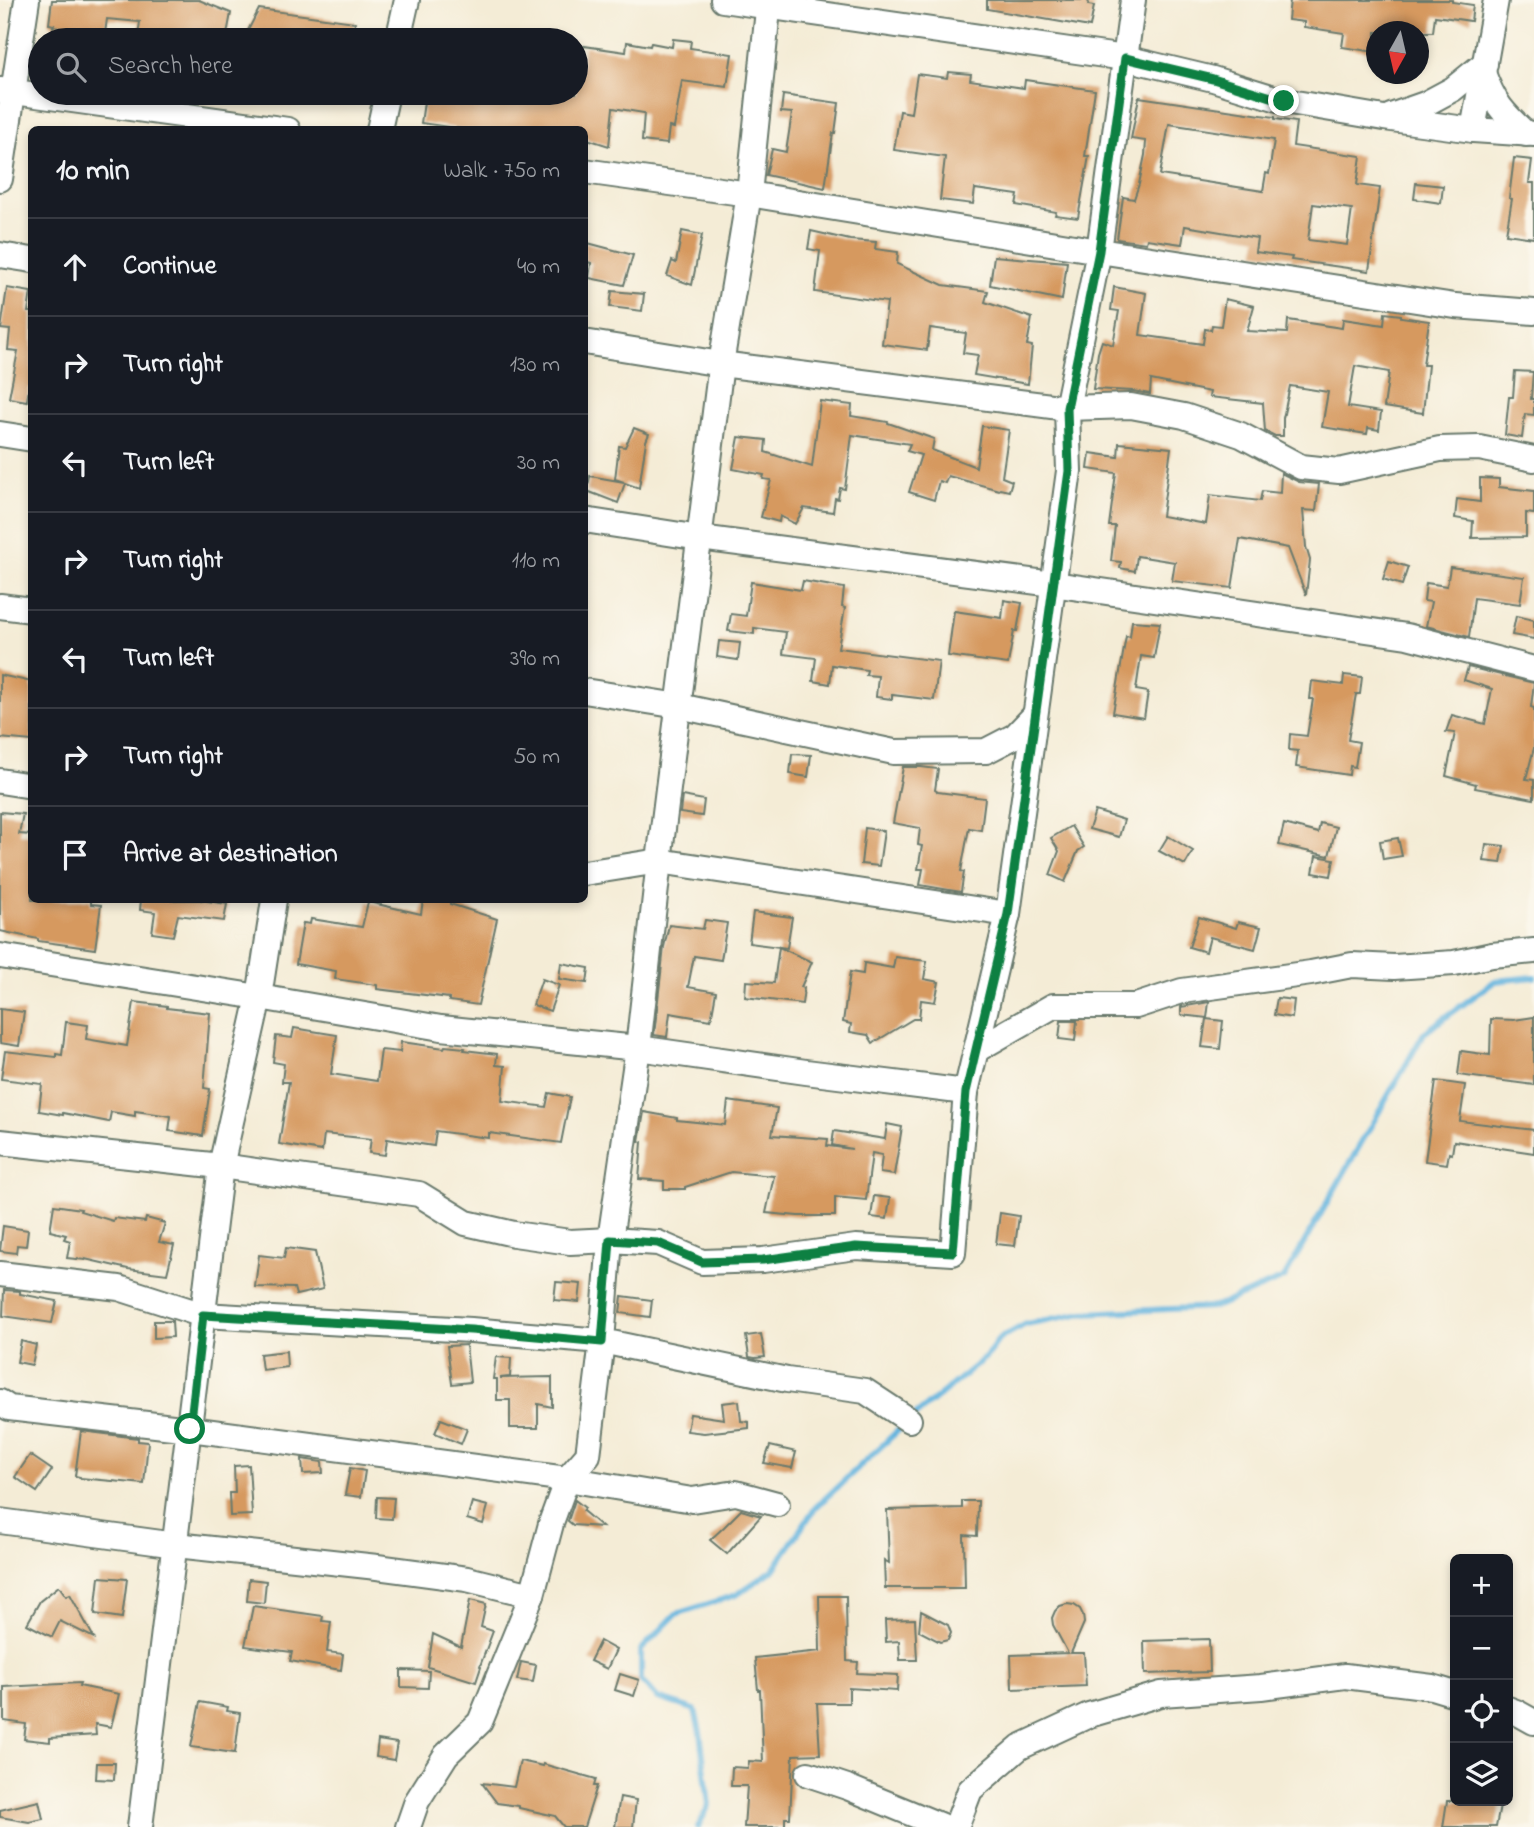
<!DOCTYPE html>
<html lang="en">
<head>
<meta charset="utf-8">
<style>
	body { margin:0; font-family:"Indie Flower",sans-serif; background:#242831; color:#f1f3f6 }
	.controls { position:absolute; right:21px; bottom:21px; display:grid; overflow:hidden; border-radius:10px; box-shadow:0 4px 10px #0003 }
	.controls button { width:63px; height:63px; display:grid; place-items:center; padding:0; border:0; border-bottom:2px solid #363941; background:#171b24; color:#f1f3f6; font:35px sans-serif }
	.compass { position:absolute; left:1366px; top:21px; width:63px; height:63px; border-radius:50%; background:#171b24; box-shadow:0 4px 10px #0003; rotate:188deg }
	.stop { position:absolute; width:21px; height:21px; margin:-16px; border:5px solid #0b8043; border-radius:50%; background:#fff }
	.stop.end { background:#0b8043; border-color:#fff; box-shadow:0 2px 7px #0008 }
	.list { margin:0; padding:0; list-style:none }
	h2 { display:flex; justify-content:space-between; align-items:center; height:91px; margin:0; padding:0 28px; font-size:30px }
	h2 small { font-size:23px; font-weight:400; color:#9ea1a6 }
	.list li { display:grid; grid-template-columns:46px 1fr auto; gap:21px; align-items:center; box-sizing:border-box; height:98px; padding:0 28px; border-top:2px solid #363941 }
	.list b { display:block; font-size:26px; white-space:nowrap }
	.list em { font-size:23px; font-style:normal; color:#9ea1a6 }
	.icon { flex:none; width:38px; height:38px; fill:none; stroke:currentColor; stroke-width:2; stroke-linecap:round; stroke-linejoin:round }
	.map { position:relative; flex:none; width:1534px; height:1827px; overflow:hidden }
	.search { position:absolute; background:#171b24; box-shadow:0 4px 10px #0003; left:28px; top:28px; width:560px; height:77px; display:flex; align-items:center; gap:18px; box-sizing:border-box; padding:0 24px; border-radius:38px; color:#9ea1a6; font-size:26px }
	.panel { position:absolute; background:#171b24; box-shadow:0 4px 10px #0003; left:28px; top:126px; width:560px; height:777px; border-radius:10px }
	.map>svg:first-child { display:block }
</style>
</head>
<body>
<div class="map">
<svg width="1534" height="1827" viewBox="0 0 1534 1827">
	<rect width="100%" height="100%" fill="#fbf7ec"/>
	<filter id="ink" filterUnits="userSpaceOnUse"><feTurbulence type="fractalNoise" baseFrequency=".0143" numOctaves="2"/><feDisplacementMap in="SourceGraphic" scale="14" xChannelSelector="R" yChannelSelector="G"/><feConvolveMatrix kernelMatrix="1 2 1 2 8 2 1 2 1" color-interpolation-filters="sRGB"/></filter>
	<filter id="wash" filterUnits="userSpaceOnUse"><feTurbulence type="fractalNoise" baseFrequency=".00686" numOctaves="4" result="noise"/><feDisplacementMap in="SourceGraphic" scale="28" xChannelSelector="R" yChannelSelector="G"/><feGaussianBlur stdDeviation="1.57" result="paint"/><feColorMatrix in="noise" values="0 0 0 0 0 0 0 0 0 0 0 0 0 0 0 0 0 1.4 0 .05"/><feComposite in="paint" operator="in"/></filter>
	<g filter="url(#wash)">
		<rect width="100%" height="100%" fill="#f4ecd6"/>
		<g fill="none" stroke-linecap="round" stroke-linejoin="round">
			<g stroke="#63b4de" stroke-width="6">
				<path d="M912,1418L986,1357L999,1339L1026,1324L1083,1313L1215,1307L1284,1278L1424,1033L1495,981L1534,977"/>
				<path d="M698,1827L709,1805L700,1732L695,1710L658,1698L641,1681V1650L676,1614L736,1595L773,1570L815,1508L904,1425"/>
			</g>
		</g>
		<g id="blocks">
			<g fill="#d6995f" fill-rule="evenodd">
				<path d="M52,0H199L231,13L226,40H144V37L138,36L140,22L107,19L104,40H88L89,32L53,27L54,25L49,24Z"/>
				<path d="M987,0H1089L1088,5L1094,6L1090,27L987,9Z"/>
				<path d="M1290,0H1452V2L1473,5L1471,21L1435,16L1433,32H1376V52L1342,47L1344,33L1304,27V22L1288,20Z"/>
				<path d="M259,9L355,22L353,40H243Z"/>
				<path d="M673,39L691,41L690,48L732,54L727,87L682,81L674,128L669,127L667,144L642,141L644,113L613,108L609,146L584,138V130H469L421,123L425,95L484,103L486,93H576V85H579L584,46L626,52L627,42L650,46L651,43L672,47Z"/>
				<path d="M948,72L971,74L970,80L1024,88L1025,80L1095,90L1085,156H1089L1078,218L1055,215L1056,212L1016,205L1018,195L975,189L973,204L940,200L945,157L894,150L900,111L911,113L917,74L947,78Z"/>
				<path d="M783,95L839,103L835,133H833L825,188L766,175L772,149L786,152L792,113L781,112Z"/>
				<path d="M1139,97L1275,117V119L1296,122L1293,146L1361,156L1357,185L1380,188L1369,271L1291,260L1292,257L1255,252L1257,238L1185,226L1182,244L1147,239L1146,243L1117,239L1123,197L1134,199L1139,184L1145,155L1146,141L1131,139ZM1169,124L1274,140L1269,174L1266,173L1263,191L1160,175ZM1313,204L1352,209L1347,245L1308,240Z"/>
				<path d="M1514,158L1532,160L1529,183H1534V238L1506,234L1512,199L1509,198Z"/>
				<path d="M1416,183L1443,186L1441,203L1414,199Z"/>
				<path d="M682,231L702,235L692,285L667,276L672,261L676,263Z"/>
				<path d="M811,231L850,240L876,242L875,249L898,252L897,264L943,285L988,291L985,302L1032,318L1027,345L1032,346L1028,384L974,375L978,355L963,353L966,333L930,328L927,350L882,344L887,302L815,292L820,251L808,249Z"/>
				<path d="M584,242L633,255L624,285L589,278L591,263L584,261Z"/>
				<path d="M994,256L1067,262L1062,300L990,285Z"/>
				<path d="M1114,287L1146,293L1140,335L1203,344L1205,329L1211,330L1212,325L1221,326L1225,299L1254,306L1247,331L1287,333L1288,320L1342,328L1343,319L1384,325L1385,313L1401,315V317L1429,321L1423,365H1428L1423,413L1384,407L1389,372L1355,366L1348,407L1381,412L1379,430L1368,428L1367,434L1322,427L1328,392L1290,386L1283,418V436H1275L1265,431L1263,403L1209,397L1210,392L1151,380L1150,394L1133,391L1093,389L1098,353L1102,341L1113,345L1119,311L1111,310Z"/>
				<path d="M7,288L31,292L28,312H32V388H29L27,401L9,398L18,351L8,350L10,330L1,329Z"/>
				<path d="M612,291L644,294L642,311L610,307Z"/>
				<path d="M1515,371L1533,372L1531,399H1534V415L1525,414L1522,438L1505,435L1509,397H1513Z"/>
				<path d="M820,401L852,405L851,416L888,422V423L934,439L932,450L976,467L982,426L1009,430L1002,477L1012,481L1009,491L1000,489L999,490L948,476L945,483L939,481L934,500L909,492L921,455L907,451L910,444L852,435L845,489L840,488L838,499L835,498L833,512L804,508L795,524L780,516L779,522L761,517L771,480L763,479L764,475L733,469L739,437L766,440L765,452L812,467Z"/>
				<path d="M634,428L649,434L646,441L639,488L625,483L618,503L587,491L590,476L624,482L615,479L619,446L625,447Z"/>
				<path d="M1119,443L1171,448L1162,516L1206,524L1210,495L1260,501L1262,491L1280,493L1281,473L1299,482L1319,484L1316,511L1303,510L1306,547L1310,560L1306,595L1288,548L1240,539L1232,588L1172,581L1175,562L1137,556L1135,571L1120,568L1121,562L1111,561L1115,526H1109L1116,473L1088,469L1090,453L1118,457Z"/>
				<path d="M1480,478L1499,479V487L1534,491V514L1526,513V537L1472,538L1473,521L1455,518L1457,499L1480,502Z"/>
				<path d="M1389,561L1408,567L1402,585L1383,579Z"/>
				<path d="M1450,567L1524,577L1520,604L1474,598L1469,637L1426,626L1431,602L1424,601L1426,583L1447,586Z"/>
				<path d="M803,581L844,588L842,607L845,608L838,648L939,661L934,700L892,695V699L876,697L878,676L866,675L867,670L832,665L830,684L813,681L816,658L783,654L786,632L754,628V634L728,631L731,614L746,616L751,582L801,590Z"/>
				<path d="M1004,600L1022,603L1017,631H1014L1008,664L948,656L954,611L1002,618Z"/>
				<path d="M1516,616L1534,620V639L1512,635Z"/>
				<path d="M1132,621L1160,623L1154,658L1141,656L1136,690L1148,692L1144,718L1113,713L1126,636L1130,637Z"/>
				<path d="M719,641L740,643L738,660L717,657Z"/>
				<path d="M1468,667L1534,683L1531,707L1534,708V748L1526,779L1534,780V799L1475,788L1476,784L1446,776L1455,733L1446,732L1452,715L1485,724L1492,689L1464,680Z"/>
				<path d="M0,675L32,682V741L0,738Z"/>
				<path d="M1344,675L1362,677L1360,694H1356L1348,740L1359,742L1355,767L1350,766L1349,775L1296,767L1298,751L1289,750L1290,734L1307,736L1313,699H1310L1312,681L1343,685Z"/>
				<path d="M792,754L811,755L808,777L790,774Z"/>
				<path d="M903,767H921L938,769L935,790L938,792L985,798L981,830L969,828L961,871L964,872L961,892L920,885L923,869H918L922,846L918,845L920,828L893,823Z"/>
				<path d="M682,796L704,800L702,816L680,813Z"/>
				<path d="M1095,811L1124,820L1119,837L1089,829Z"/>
				<path d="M0,812L23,814L19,834L32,835V900H91V904L101,905L95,949L38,941V939L0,931Z"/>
				<path d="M1320,823L1336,827L1329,856L1279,845L1284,824L1318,833Z"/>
				<path d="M1071,826L1084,847L1078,851L1065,882L1050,875L1059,851L1051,838Z"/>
				<path d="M865,828L884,831L879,866L861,864Z"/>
				<path d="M1168,836L1193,851L1185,865L1159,851Z"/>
				<path d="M1398,838L1402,856L1383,859L1380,841Z"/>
				<path d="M1486,844L1504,846L1501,863L1484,861Z"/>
				<path d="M1316,856L1334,859L1331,876L1313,873Z"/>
				<path d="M141,900H200L227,904L224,921L178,915L173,936L152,933L155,912L140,910Z"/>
				<path d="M423,900H450V904L497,919L478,1005L449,1001V998L377,989V985L335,979L336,971L296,964L303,923L310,924L311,919L362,927L368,902L421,914Z"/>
				<path d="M753,912L792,917L787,948L749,943Z"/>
				<path d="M1199,917L1236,928L1238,922L1261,927L1255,949L1210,937L1206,952L1189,947Z"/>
				<path d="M705,920L727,923L721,960L694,956L688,987L716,992L711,1020L670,1013L667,1037L654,1035L664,947L669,925L703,929Z"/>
				<path d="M779,947L812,962L801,987L804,988L802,1004L745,997L746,981L774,983Z"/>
				<path d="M895,957L927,961L924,979L939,982L935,1002L921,1000L919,1019H913L873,1043L868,1035L850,1032L851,1024L843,1022L850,972L863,974L864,963L893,968Z"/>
				<path d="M561,963L589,968L587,983L559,979Z"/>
				<path d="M542,979L559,985L550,1011L533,1005Z"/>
				<path d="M1277,998L1294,1000L1292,1018L1274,1015Z"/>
				<path d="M134,1002L167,1006V1008L210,1013L204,1088L210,1089L203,1136L169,1131L171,1116L135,1111V1116L111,1112L109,1122L63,1113V1115L39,1111L42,1084L1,1079L5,1051L56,1057V1054L62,1055L66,1022L88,1025L86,1039L127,1046Z"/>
				<path d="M1209,1002L1207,1018L1181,1015V1007Z"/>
				<path d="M0,1009L24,1012L19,1046L0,1043Z"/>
				<path d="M1534,1017V1085L1458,1075L1461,1051L1490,1055L1491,1019L1514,1020Z"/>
				<path d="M1206,1019L1223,1021L1220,1049L1202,1047Z"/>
				<path d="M1061,1021H1077L1075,1041L1059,1039Z"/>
				<path d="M294,1028L337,1035L331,1074L377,1081L381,1050L400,1052L401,1042L444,1048L445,1046L465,1048L464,1050L497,1054L496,1065L505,1066L502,1101L546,1107L549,1093L570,1097L561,1143L489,1133V1138L436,1131L434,1146L387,1139L385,1155L369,1153L371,1139L324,1134L322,1151L279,1144L289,1082H282L284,1064L273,1062L276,1036L292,1038Z"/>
				<path d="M1436,1081L1465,1085L1460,1121L1534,1130V1153L1454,1141L1452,1154L1449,1153L1447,1164L1425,1161Z"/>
				<path d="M728,1101L777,1108L772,1135L828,1139L827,1146L852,1149L832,1145L834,1131L885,1139L887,1124L902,1127L894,1175L880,1173L882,1155L872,1153L866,1200L835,1197V1216H798L766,1213L774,1176L731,1172L685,1187V1189H664V1181L639,1179L642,1142L639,1141L644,1112L677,1118V1120L725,1125Z"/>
				<path d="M874,1196L890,1198L887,1219L871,1217Z"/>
				<path d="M54,1205L81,1209L80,1211L113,1221L114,1218L145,1222L146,1218L165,1223L159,1242L174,1245L167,1274L128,1269L85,1259V1260L67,1258L70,1241L64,1239L66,1235L50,1231Z"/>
				<path d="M1000,1213L1019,1216L1015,1246L996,1244Z"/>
				<path d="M3,1226L28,1230L26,1246L17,1245L16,1253L0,1251Z"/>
				<path d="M286,1248L315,1252L323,1289L296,1295L294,1288L255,1287L259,1255L284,1258Z"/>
				<path d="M556,1282L581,1284L579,1302L554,1300Z"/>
				<path d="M4,1290L20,1291V1294L57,1301L52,1323L3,1316Z"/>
				<path d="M622,1296L652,1300L650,1317L620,1313Z"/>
				<path d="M154,1321H172L173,1337L154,1338Z"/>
				<path d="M761,1334L765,1357L755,1358L749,1357L746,1336Z"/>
				<path d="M21,1341L36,1345L32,1365L17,1362Z"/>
				<path d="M466,1345L470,1382L452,1384L447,1346Z"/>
				<path d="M286,1351L287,1367L262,1370L260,1354Z"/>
				<path d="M496,1357L511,1358L510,1377L500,1378L552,1377V1407L538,1404V1428H510V1400H497V1379H493Z"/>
				<path d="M739,1401L741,1421L749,1422V1428L704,1433L687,1431L690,1414L724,1419L722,1403Z"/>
				<path d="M441,1419L467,1429L461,1444L435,1433Z"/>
				<path d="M81,1431L138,1438V1441L148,1442L144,1484L80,1478V1477L75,1476Z"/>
				<path d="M770,1446L796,1452L792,1468L764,1463Z"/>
				<path d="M30,1455L52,1470L37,1492L15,1477Z"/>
				<path d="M302,1459L322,1462L323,1473L303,1474Z"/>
				<path d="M249,1465L252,1515L230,1516L229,1493H235L234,1466Z"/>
				<path d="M350,1468L365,1471L361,1497L345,1495Z"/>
				<path d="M377,1497L394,1498L392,1519L376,1518Z"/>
				<path d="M575,1500L585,1508L583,1511L602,1527L573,1525L568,1521Z"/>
				<path d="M962,1501H978L977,1536L964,1535L965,1588H885L884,1560L889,1563L887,1510L962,1508Z"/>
				<path d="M472,1502L488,1506L483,1524L467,1519Z"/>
				<path d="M741,1510L761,1516L727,1554L710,1540L724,1527Z"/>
				<path d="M99,1577L127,1579L122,1618L95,1614Z"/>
				<path d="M249,1579L266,1581L264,1603L247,1601Z"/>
				<path d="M59,1586L66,1596L70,1594L94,1638L60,1621L52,1637L27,1624L40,1601Z"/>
				<path d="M819,1596H846L847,1661L858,1662L857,1673L898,1675L897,1691L849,1688V1703H817L820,1754L793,1755L790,1818H785V1827H744L747,1786H731L732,1767L748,1768L749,1761L763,1762L760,1690H758L755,1658L820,1651Z"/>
				<path d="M470,1600L486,1604L481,1627L493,1631L480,1666L481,1667L476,1682L428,1667L433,1634L461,1647Z"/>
				<path d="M1067,1604L1074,1605L1080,1609L1083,1615L1084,1623L1071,1653H1084L1086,1686L1012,1689L1011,1655L1068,1653L1053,1625L1052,1618L1055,1611L1060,1606Z"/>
				<path d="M253,1606L323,1616L322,1621L331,1622L327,1652L343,1654L341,1670L290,1661L292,1652L245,1646Z"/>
				<path d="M921,1611L948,1625L951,1633L948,1640L940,1642L919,1631Z"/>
				<path d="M915,1619L917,1660H900L899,1641L886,1642L885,1620Z"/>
				<path d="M1209,1639L1210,1672L1145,1674L1144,1641Z"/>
				<path d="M600,1641L616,1650L607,1669L590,1661Z"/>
				<path d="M521,1662L536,1665L533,1682L517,1680Z"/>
				<path d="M401,1670L429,1671L428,1688L401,1687Z"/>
				<path d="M620,1674L639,1680L634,1696L615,1690Z"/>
				<path d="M80,1683L79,1686L119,1694L111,1727L95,1724L96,1735L50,1738V1742L24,1739L26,1724L4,1721V1687Z"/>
				<path d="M200,1702L228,1707L227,1711L240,1713L235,1753L191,1747Z"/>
				<path d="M378,1740L397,1743L394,1760L376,1757Z"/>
				<path d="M520,1761L543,1766V1764L596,1779L594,1786H597L584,1827H564L555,1816L519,1808V1806L497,1803L482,1783L514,1787Z"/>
				<path d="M97,1763H115L114,1780L96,1779Z"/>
				<path d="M620,1797L636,1800L633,1827H615Z"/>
				<path d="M39,1801L43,1819L29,1822L0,1817V1810Z"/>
				<path d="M1447,1801H1501L1496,1827H1443Z"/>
			</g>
		</g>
	</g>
	<g filter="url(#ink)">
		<use href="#blocks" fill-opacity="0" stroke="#6a7a6d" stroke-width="2"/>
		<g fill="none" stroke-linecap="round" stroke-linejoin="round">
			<g stroke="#6a7a6d" stroke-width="28">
				<g id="street">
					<path d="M723,0L1125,58L1213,79L1284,101L1384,118L1473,130L1534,134"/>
					<path d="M398,40L407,0"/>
					<path d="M1483,73C1494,103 1503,113 1526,134"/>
					<path d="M0,90L288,130"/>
					<path d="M1391,116L1425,104L1453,89L1485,63"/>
					<path d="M379,130L387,93"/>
					<path d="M1473,130L1496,0"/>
					<path d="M584,171L749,194L1099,251L1455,306L1534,312"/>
					<path d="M0,179L27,0"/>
					<path d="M0,255L32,260"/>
					<path d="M584,342L721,364L1067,408L1131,406L1184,416L1241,435L1301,467L1339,471L1440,449L1479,448L1534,459"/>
					<path d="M0,434L32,439"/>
					<path d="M584,520L700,538L1053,584L1407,636L1534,669"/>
					<path d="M0,606L32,610"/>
					<path d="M584,691L679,706L894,752L986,751L1015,736L1035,715"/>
					<path d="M0,781L32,786"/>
					<path d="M584,873L659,861L1008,914"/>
					<path d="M0,956L259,997L441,1028L638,1048L806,1072L966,1092"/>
					<path d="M976,1050L1053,1006H1136L1182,991L1311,973L1352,965L1394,967L1454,963L1492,955L1534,951"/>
					<path d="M0,1142L221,1166L419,1194L466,1223L514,1234L570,1242L610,1240L658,1243L702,1262L763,1260L856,1247L953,1253L966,1092L1008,914L1069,471L1067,408L1099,251L1133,0"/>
					<path d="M0,1274L119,1288L203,1315L471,1330L602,1341L787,1380L865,1391L909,1420"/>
					<path d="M0,1402L9,1408L190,1429L567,1479L692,1500L736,1493L777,1504"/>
					<path d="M0,1521L176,1545L377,1567L467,1579L532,1595"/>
					<path d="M1508,1709L1516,1712L1534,1722"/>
					<path d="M808,1774L847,1787L944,1827"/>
					<path d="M140,1827L221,1166L259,997L274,900"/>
					<path d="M408,1827L417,1801L446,1755L480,1722L532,1595L552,1520L567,1479L588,1455L602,1341L610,1240L638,1048L659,861L721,364L749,194L769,0"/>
					<path d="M956,1827L970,1790L1020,1747L1089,1715L1161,1694L1261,1687L1345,1676L1432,1687L1455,1694"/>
				</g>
			</g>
			<use href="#street" stroke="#fff" stroke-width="24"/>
		</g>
	</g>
	<g fill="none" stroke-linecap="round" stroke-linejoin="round" filter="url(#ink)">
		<path stroke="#0b8043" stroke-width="9" d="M190,1429L203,1315L471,1330L602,1342L610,1240L658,1243L702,1262L763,1260L856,1247L953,1252L966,1092L1008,914L1069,471L1067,408L1099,251L1125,58L1213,79L1284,101"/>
	</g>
</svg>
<div class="controls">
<button>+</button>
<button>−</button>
<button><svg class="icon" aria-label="locate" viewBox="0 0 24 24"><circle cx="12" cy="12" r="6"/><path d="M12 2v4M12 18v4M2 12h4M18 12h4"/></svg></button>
<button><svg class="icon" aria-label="layers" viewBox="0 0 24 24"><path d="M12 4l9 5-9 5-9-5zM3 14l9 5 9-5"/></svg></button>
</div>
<svg class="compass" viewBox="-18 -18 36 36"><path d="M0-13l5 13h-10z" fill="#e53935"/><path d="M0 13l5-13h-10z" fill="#9ea1a6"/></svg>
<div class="stop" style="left:190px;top:1429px"></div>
<div class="stop end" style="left:1284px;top:101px"></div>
<div class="search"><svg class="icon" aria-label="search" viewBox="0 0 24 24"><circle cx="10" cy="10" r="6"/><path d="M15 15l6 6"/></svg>Search here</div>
<section class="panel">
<h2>10 min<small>Walk · 750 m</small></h2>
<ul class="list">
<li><svg class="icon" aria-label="ahead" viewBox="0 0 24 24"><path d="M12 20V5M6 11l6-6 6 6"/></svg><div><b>Continue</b></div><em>40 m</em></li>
<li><svg class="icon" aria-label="right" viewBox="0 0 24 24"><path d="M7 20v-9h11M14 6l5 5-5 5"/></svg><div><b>Turn right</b></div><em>130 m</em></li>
<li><svg class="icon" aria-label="left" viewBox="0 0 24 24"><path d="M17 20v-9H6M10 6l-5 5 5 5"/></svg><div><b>Turn left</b></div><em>30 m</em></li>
<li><svg class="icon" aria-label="right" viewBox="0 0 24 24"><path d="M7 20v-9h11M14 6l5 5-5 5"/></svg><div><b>Turn right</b></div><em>110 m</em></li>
<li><svg class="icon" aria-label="left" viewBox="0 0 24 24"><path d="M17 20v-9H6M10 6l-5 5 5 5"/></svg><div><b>Turn left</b></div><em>390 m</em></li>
<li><svg class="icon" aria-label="right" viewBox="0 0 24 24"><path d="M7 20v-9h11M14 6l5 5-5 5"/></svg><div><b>Turn right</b></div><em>50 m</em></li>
<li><svg class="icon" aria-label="arrive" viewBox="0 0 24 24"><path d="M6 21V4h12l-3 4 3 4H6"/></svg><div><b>Arrive at destination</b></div></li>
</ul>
</section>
</div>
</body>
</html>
